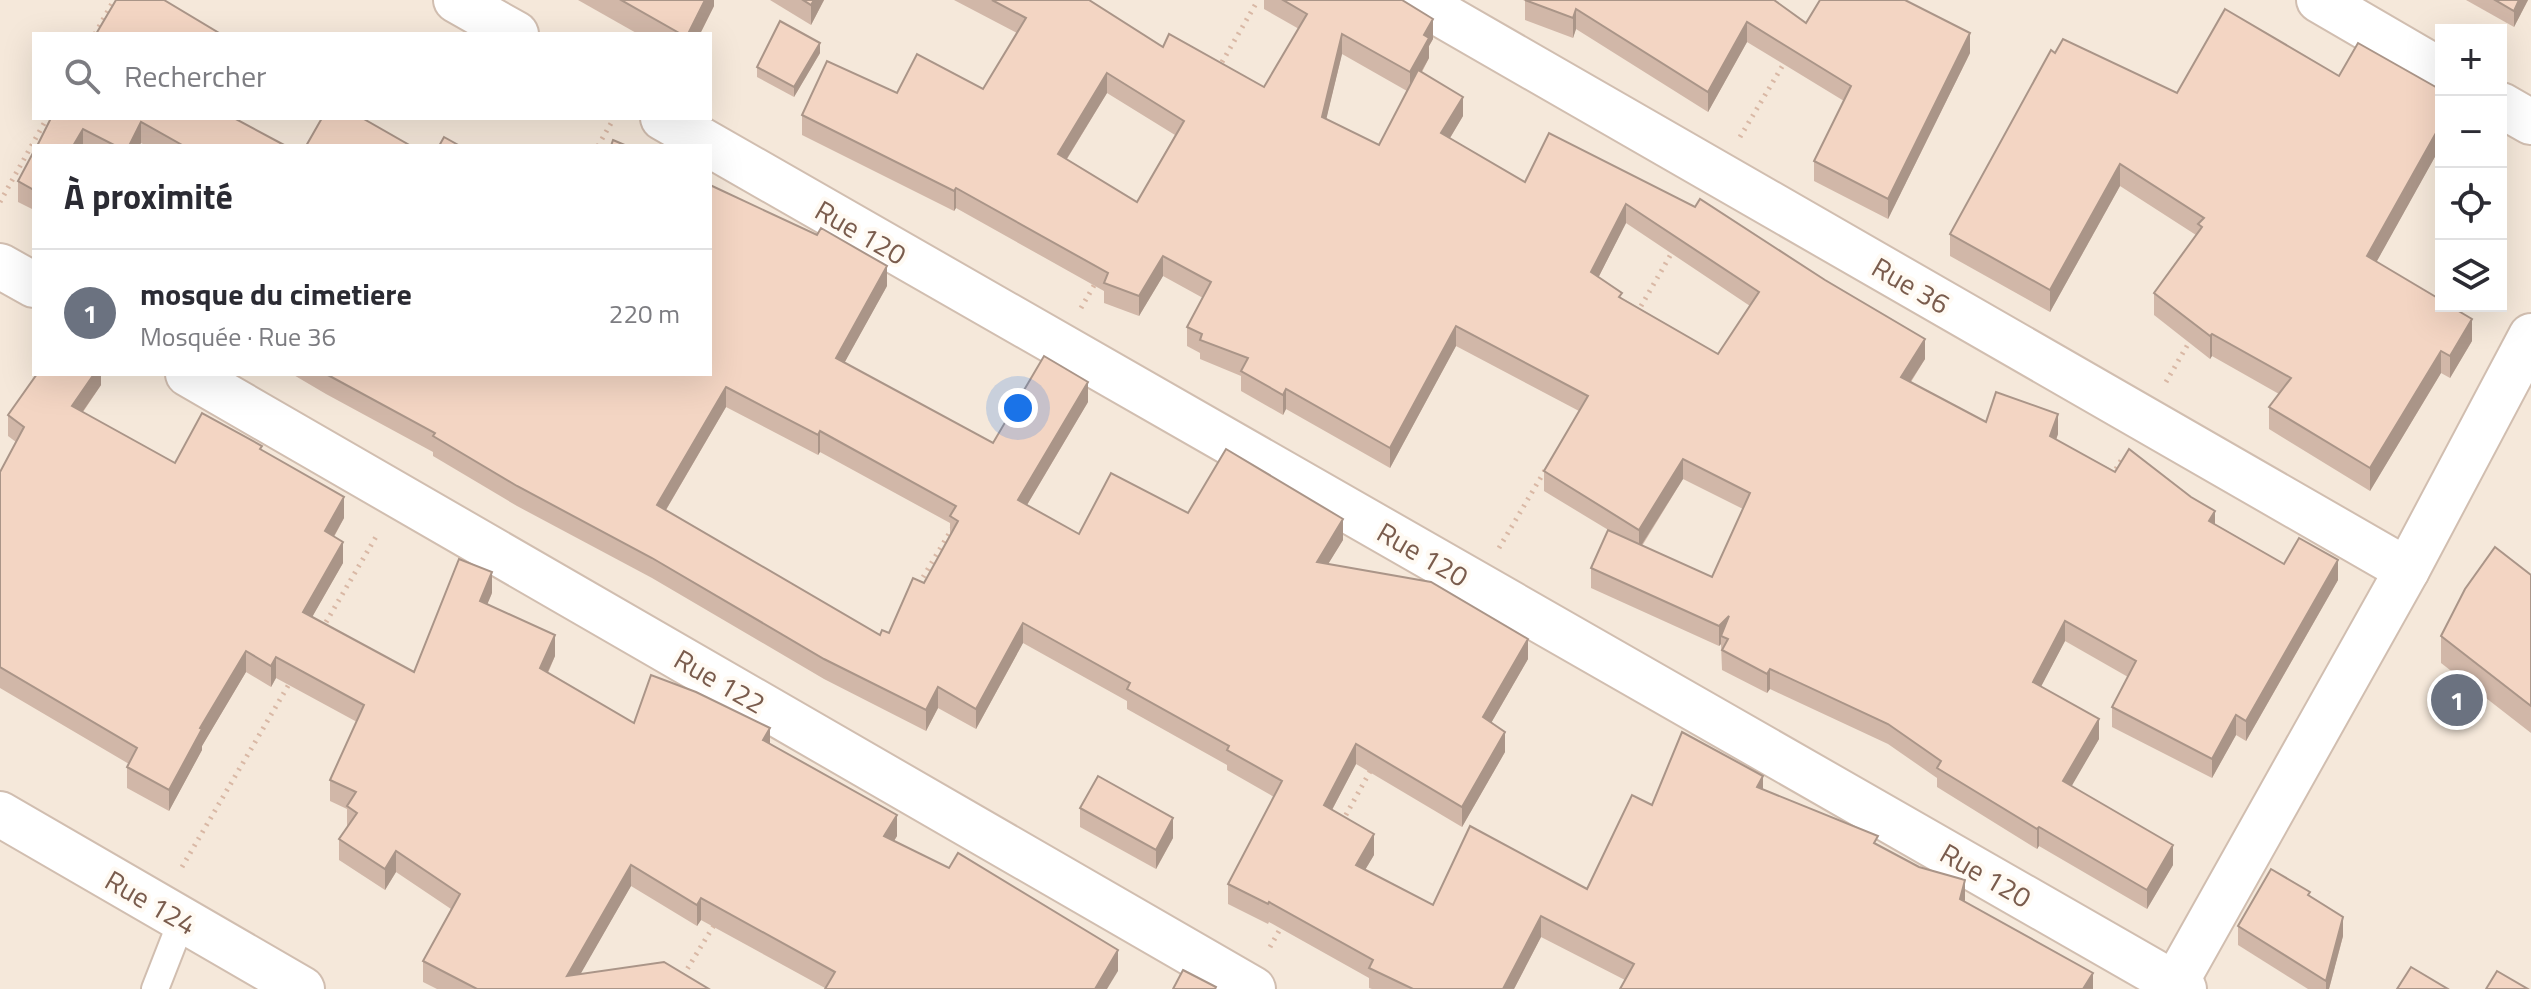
<!DOCTYPE html>
<html lang="fr">
<head>
<meta charset="utf-8">
<style>
	body { margin:0; font-family:"Titillium Web",sans-serif; background:#f7f7f7; color:#2b2b33 }
	.controls { position:absolute; right:24px; top:24px; display:grid; overflow:hidden; border-radius:0px; box-shadow:0 8px 32px #0002 }
	.controls button { width:72px; height:72px; display:grid; place-items:center; padding:0; border:0; border-bottom:2px solid #e1e1e2; background:#fff; color:#2b2b33; font:40px sans-serif }
	.you { position:absolute; left:1018px; top:408px; width:28px; height:28px; margin:-20px; border:6px solid #fff; border-radius:50%; background:#1a73e8; box-shadow:0 0 0 12px #1a73e833 }
	.badge { display:grid; place-items:center; width:52px; height:52px; border-radius:50%; background:#e76f51; color:#fff; font-size:26px; font-weight:700 }
	.pin { position:absolute; translate:-50% -50%; border:4px solid #fff; box-shadow:0 2px 8px #0006 }
	.list { margin:0; padding:0; list-style:none }
	h2 { display:flex; justify-content:space-between; align-items:center; height:104px; margin:0; padding:0 32px; font-size:34px }
	h2 small { font-size:26px; font-weight:400; color:#7c7c81 }
	.list li { display:grid; grid-template-columns:52px 1fr auto; gap:24px; align-items:center; box-sizing:border-box; height:128px; padding:0 32px; border-top:2px solid #e1e1e2 }
	.list b { display:block; font-size:30px; white-space:nowrap }
	.list p { margin:0; font-size:26px; white-space:nowrap; color:#7c7c81 }
	.list em { font-size:26px; font-style:normal; color:#7c7c81 }
	.icon { flex:none; width:44px; height:44px; fill:none; stroke:currentColor; stroke-width:2; stroke-linecap:round; stroke-linejoin:round }
	.map { position:relative; flex:none; width:2531px; height:989px; overflow:hidden }
	.search { position:absolute; background:#fff; box-shadow:0 8px 32px #0002; left:32px; top:32px; width:680px; height:88px; display:flex; align-items:center; gap:20px; box-sizing:border-box; padding:0 28px; border-radius:0px; color:#7c7c81; font-size:30px }
	.panel { position:absolute; background:#fff; box-shadow:0 8px 32px #0002; left:32px; top:144px; width:680px; height:232px; border-radius:0px }
	.map>svg:first-child { display:block }
</style>
</head>
<body>
<div class="map">
<svg width="2531" height="989" viewBox="0 0 2531 989">
	<rect width="100%" height="100%" fill="#fdf6ec"/>
	<path fill="#f5e8da" fill-rule="evenodd" d="M0,0H2531V989H0ZM2441,30H2501V306H2441ZM34,34H710V118H34ZM34,146H710V374H34Z"/>
	<g fill="none" stroke-linecap="round" stroke-linejoin="round">
		<g stroke="#d1beb0" stroke-width="30">
			<path id="service" d="M155,989L182,920"/>
		</g>
		<g stroke="#d1beb0" stroke-width="48">
			<g id="minor">
				<path d="M456,0L516,34"/>
				<path d="M1416,0L2407,570"/>
				<path d="M2319,0L2441,71"/>
				<path d="M2501,105L2531,122"/>
				<path d="M663,118L2184,989"/>
				<path d="M0,266L34,285"/>
				<path d="M188,374L1253,989"/>
				<path d="M0,814L302,989"/>
				<path d="M2172,989L2407,570L2531,336"/>
			</g>
		</g>
		<g stroke="#d9b8a5" stroke-width="5" stroke-dasharray="2 6" stroke-linecap="butt">
			<path d="M95,34L114,0"/>
			<path d="M1218,69L1258,0"/>
			<path d="M1740,137L1786,60"/>
			<path d="M598,146L614,118"/>
			<path d="M0,202L47,118"/>
			<path d="M1081,308L1096,282"/>
			<path d="M1637,313L1674,249"/>
			<path d="M2166,382L2191,339"/>
			<path d="M2112,476L2123,457"/>
			<path d="M1499,548L1547,467"/>
			<path d="M919,584L953,527"/>
			<path d="M322,629L377,535"/>
			<path d="M1342,822L1372,768"/>
			<path d="M182,867L292,679"/>
			<path d="M1270,947L1283,924"/>
			<path d="M675,989L716,922"/>
		</g>
		<use href="#service" stroke="#fff" stroke-width="26"/>
		<use href="#minor" stroke="#fff" stroke-width="44"/>
	</g>
	<g fill="#d1b7a8" fill-rule="evenodd">
		<path d="M578,0H714V6L700,34H638Z"/>
		<path d="M770,0H824L811,25Z"/>
		<path d="M954,0H1089L1163,47L1264,87L1299,29L1264,9V0H1402L1433,39L1429,46V58L1422,72L1463,116L1450,138L1525,182L1549,133L1925,359L1911,382L1986,422L2058,434L2056,440L2215,524L2284,564L2338,580L2246,741L2236,735L2212,778L2112,727V707L2128,677L2065,641L2041,686L2099,739L2071,786L2173,865L2147,909L2039,846L2037,849L1937,787V778L1888,744L1770,689L1767,693L1722,670L1721,644L1719,646L1591,588V568L1610,531L1544,491V471L1579,411L1456,346L1390,468L1286,409L1283,415L1241,391V376L1200,359V353L1187,346V327L1203,298L1163,276L1139,316L1104,303V291L956,208L954,211L802,135V115L897,93L983,89L1017,33ZM1342,54L1407,91L1379,145L1326,119ZM1107,93L1175,135L1137,202L1067,159ZM1626,223L1750,306L1718,354L1622,298L1598,278ZM1683,479L1743,509L1712,577L1642,546Z"/>
		<path d="M1523,0H1774L1806,23L1970,53L1888,219L1814,181V161L1844,101L1747,42L1708,112L1576,29L1573,38L1525,20V1Z"/>
		<path d="M2466,0H2528L2514,27Z"/>
		<path d="M820,53L794,97L757,77V67Z"/>
		<path d="M2055,53L2177,93L2339,76L2441,90V146L2376,262L2472,341L2450,378L2441,373L2370,491L2269,429V407L2279,394L2212,356L2210,359L2154,315V293L2196,235L2120,186L2050,312L1950,256V234Z"/>
		<path d="M51,118H234L286,146H147L141,143L139,146H37Z"/>
		<path d="M34,151V210L18,202V181Z"/>
		<path d="M887,286L844,363L993,443L1088,402L1027,505L1079,534L1188,513L1343,540L1328,564L1528,659L1491,723L1505,752L1462,827L1356,764L1332,810L1374,855L1365,870L1433,905L1587,889L1652,805L1763,790L1878,846L1964,902L2093,989L1625,980L1541,937L1514,989H1372L1369,988V978L1269,922L1268,924L1228,904V884L1274,797L1227,770V765L1127,709V701L1023,643L976,729L938,708L926,731L824,679L652,578L517,506L433,456V452L326,394L292,374H710ZM726,407L818,455L820,452L950,523V535L924,583L889,633L880,635L666,510Z"/>
		<path d="M101,374V385L83,412L175,463L262,450L344,518L334,537L343,563L312,617L414,672L492,593L487,604L555,656L548,673L634,723L770,744L897,836L894,841L1118,971L825,988L701,920L697,926L631,886L580,974L709,989H437L423,982V961L451,909L396,872L385,890L339,860V839L347,827V809L330,801V780L357,722L276,678L271,687L246,672L202,746V750L169,811L127,788V767L129,764L0,688V472L16,442L8,436V415Z"/>
		<path d="M2531,575V733L2441,663V636Z"/>
		<path d="M1080,808L1173,838L1156,869L1080,827Z"/>
		<path d="M2310,897L2343,936L2329,989H2308L2238,945V926Z"/>
	</g>
	<g fill="#aa9588">
		<path d="M705,0H714V6L700,34H688Z"/>
		<path d="M814,0H824L811,25V5Z"/>
		<path d="M2519,0H2528L2514,27V11Z"/>
		<path d="M1576,9V29L1573,38V18Z"/>
		<path d="M1433,19V39L1429,46V58L1410,92V72L1424,35Z"/>
		<path d="M1747,22V42L1708,112V92Z"/>
		<path d="M1970,33V53L1888,219V199Z"/>
		<path d="M1342,34V54L1322,137V117Z"/>
		<path d="M820,43V53L794,97V87Z"/>
		<path d="M1107,73V93L1058,173V154Z"/>
		<path d="M1463,97V116L1441,153V133Z"/>
		<path d="M141,122V143L139,146H129Z"/>
		<path d="M2441,124V146L2367,279V256Z"/>
		<path d="M83,129V146H73Z"/>
		<path d="M2120,164V186L2050,312V290Z"/>
		<path d="M956,188V208L954,211V191Z"/>
		<path d="M1626,204V223L1591,292V272Z"/>
		<path d="M1163,256V276L1139,316V296Z"/>
		<path d="M887,266V286L836,378V358Z"/>
		<path d="M2472,319V341L2450,378V356Z"/>
		<path d="M1456,326V346L1390,468V448Z"/>
		<path d="M2212,334V356L2210,359V336Z"/>
		<path d="M1925,339V359L1901,396V377Z"/>
		<path d="M2441,351V373L2370,491V468Z"/>
		<path d="M94,374H101V385L72,427V406Z"/>
		<path d="M1088,382V402L1018,520V500Z"/>
		<path d="M726,387V407L657,525V505Z"/>
		<path d="M1286,389V409L1283,415V395Z"/>
		<path d="M2058,414V434L2050,456V436Z"/>
		<path d="M820,431V452L818,455V435Z"/>
		<path d="M1683,459V479L1639,549V530Z"/>
		<path d="M344,497V518L325,552V531Z"/>
		<path d="M2215,511V531L2209,521Z"/>
		<path d="M1343,519V540L1317,582V562Z"/>
		<path d="M343,542V563L303,633V612Z"/>
		<path d="M2338,560V580L2246,741V721Z"/>
		<path d="M492,572V593L480,622V601Z"/>
		<path d="M1729,616L1721,636V644L1719,646V626Z"/>
		<path d="M2065,621V641L2033,702V682Z"/>
		<path d="M1023,623V643L976,729V709Z"/>
		<path d="M555,635V656L540,689V668Z"/>
		<path d="M1528,639V659L1483,737V717Z"/>
		<path d="M246,651V672L202,746V750L169,811V790L200,728Z"/>
		<path d="M276,657V678L271,687V666Z"/>
		<path d="M1770,669V689L1767,693V674Z"/>
		<path d="M938,687V708L926,731V710Z"/>
		<path d="M2236,715V735L2212,778V759Z"/>
		<path d="M2099,719V739L2063,801V781Z"/>
		<path d="M770,728V749L763,740Z"/>
		<path d="M1505,732V752L1462,827V807Z"/>
		<path d="M1356,744V764L1324,825V805Z"/>
		<path d="M1763,776V796L1757,787Z"/>
		<path d="M897,815V836L884,857V836Z"/>
		<path d="M1173,818V838L1156,869V850Z"/>
		<path d="M2039,827V846L2037,849V829Z"/>
		<path d="M1374,834V855L1356,885V865Z"/>
		<path d="M2173,845V865L2147,909V890Z"/>
		<path d="M396,851V872L385,890V869Z"/>
		<path d="M631,865V886L572,989L567,976Z"/>
		<path d="M1965,880V900L1960,919V899Z"/>
		<path d="M701,898V920L697,926V905Z"/>
		<path d="M1541,916V937L1514,989H1503Z"/>
		<path d="M2343,917V936L2329,989H2326V981Z"/>
		<path d="M1118,950V971L1107,989H1095Z"/>
		<path d="M2093,973V989H2083Z"/>
	</g>
	<g fill="#f3d5c3" stroke="#aa9588" stroke-width="2" fill-rule="evenodd">
		<path d="M116,0H164L219,33L218,34H96Z"/>
		<path d="M621,0H705L688,34H681Z"/>
		<path d="M803,0H814L811,5Z"/>
		<path d="M992,0H1089L1163,47L1169,34L1264,87L1307,14L1283,0H1402L1433,19L1424,35L1429,38L1410,72L1342,34L1322,117L1379,145L1418,70L1463,97L1441,133L1525,182L1549,133L1695,207L1700,199L1825,280L1925,339L1901,377L1986,422L1996,392L2058,414L2050,436L2115,472L2129,449L2191,497L2215,511L2209,521L2284,564L2299,538L2338,560L2246,721L2236,715L2212,759L2112,707L2136,661L2065,621L2033,682L2099,719L2063,781L2173,845L2147,890L2039,827L2037,829L1937,768L1941,761L1888,724L1770,669L1767,674L1722,650L1728,639L1721,636L1729,616L1719,626L1591,568L1608,530L1712,577L1750,493L1683,459L1639,530L1544,471L1588,396L1456,326L1390,448L1286,389L1283,395L1241,371L1248,358L1200,340L1202,334L1187,327L1211,282L1163,256L1139,296L1104,283L1108,273L956,188L954,191L802,115L827,61L897,93L917,54L983,89L1026,18ZM1107,73L1184,121L1137,202L1058,154ZM1626,204L1759,292L1718,354L1619,297L1622,293L1591,272Z"/>
		<path d="M1525,0H1774L1806,23L1820,0H1905L1970,33L1888,199L1814,161L1851,86L1747,22L1708,92L1576,9L1573,18Z"/>
		<path d="M2495,0H2519L2514,11Z"/>
		<path d="M2225,9L2339,76L2358,43L2441,90V124L2367,256L2441,300V306H2450L2472,319L2450,356L2441,351L2370,468L2269,407L2291,378L2212,334L2210,336L2154,293L2202,227L2198,224L2204,218L2120,164L2050,290L1950,234L2051,50L2055,53L2063,39L2177,93Z"/>
		<path d="M780,21L820,43L794,87L757,67Z"/>
		<path d="M51,118H234L286,146H184L141,122L129,146H116L83,129L73,146H37Z"/>
		<path d="M322,118H362L411,146H306Z"/>
		<path d="M444,137L460,146H439Z"/>
		<path d="M613,140L627,146H611Z"/>
		<path d="M34,151V190L18,181Z"/>
		<path d="M710,185L817,235L821,228L887,266L836,358L993,443L1044,356L1088,382L1018,500L1079,534L1111,473L1188,513L1226,449L1343,519L1317,562L1431,582L1528,639L1483,717L1505,732L1462,807L1356,744L1324,805L1374,834L1356,865L1433,905L1470,826L1587,889L1632,795L1652,805L1682,732L1763,776L1757,787L1878,836L1874,843L1919,867L1965,880L1960,899L2093,973L2083,989H1620L1634,964L1541,916L1503,989H1413L1369,968L1373,960L1269,902L1268,904L1228,884L1282,781L1227,750L1229,746L1127,689L1130,683L1023,623L976,709L938,687L926,710L824,659L652,558L517,486L433,436L435,433L326,374H710ZM726,387L818,435L820,431L956,506L950,516L958,521L924,583L913,578L889,633L882,630L880,635L657,505Z"/>
		<path d="M37,374H94L72,406L175,463L202,413L262,446L260,449L344,497L325,531L343,542L303,612L414,672L459,559L492,572L480,601L555,635L540,668L634,723L651,675L696,692L770,728L763,740L897,815L884,836L949,868L958,853L1118,950L1095,989H825L835,972L701,898L697,905L631,865L567,976L664,962L709,989H477L423,961L460,894L396,851L385,869L339,839L357,813L347,806L356,792L330,780L364,705L276,657L271,666L246,651L200,728L202,729L169,790L127,767L137,748L0,667V472L24,427L8,415Z"/>
		<path d="M2495,547L2531,575V706L2441,636L2465,589Z"/>
		<path d="M1098,776L1173,818L1156,850L1080,808Z"/>
		<path d="M2271,869L2310,892L2308,895L2343,917L2326,981L2238,926Z"/>
		<path d="M2411,967L2448,989H2397Z"/>
		<path d="M1183,970L1216,987L1215,989H1173Z"/>
		<path d="M2497,971L2528,989H2486Z"/>
	</g>
	<g text-anchor="middle" dominant-baseline="central" stroke-width="8" stroke-linejoin="round" paint-order="stroke">
		<g font-size="28" fill="#7a5c4d" stroke="#fffaf3">
			<text transform="translate(861 232) rotate(30)">Rue 120</text>
			<text transform="translate(1911 285) rotate(30)">Rue 36</text>
			<text transform="translate(1423 554) rotate(30)">Rue 120</text>
			<text transform="translate(720 681) rotate(30)">Rue 122</text>
			<text transform="translate(1986 875) rotate(30)">Rue 120</text>
			<text transform="translate(151 902) rotate(30)">Rue 124</text>
		</g>
	</g>
</svg>
<div class="controls">
<button>+</button>
<button>−</button>
<button><svg class="icon" aria-label="locate" viewBox="0 0 24 24"><circle cx="12" cy="12" r="6"/><path d="M12 2v4M12 18v4M2 12h4M18 12h4"/></svg></button>
<button><svg class="icon" aria-label="layers" viewBox="0 0 24 24"><path d="M12 4l9 5-9 5-9-5zM3 14l9 5 9-5"/></svg></button>
</div>
<div class="you"></div>
<div class="pin badge" style="left:2457px;top:700px;background:#6b7280">1</div>
<div class="search"><svg class="icon" aria-label="search" viewBox="0 0 24 24"><circle cx="10" cy="10" r="6"/><path d="M15 15l6 6"/></svg>Rechercher</div>
<section class="panel">
<h2>À proximité<small></small></h2>
<ul class="list">
<li><span class="badge" style="background:#6b7280">1</span><div><b>mosque du cimetiere</b><p>Mosquée · Rue 36</p></div><em>220 m</em></li>
</ul>
</section>
</div>
</body>
</html>
